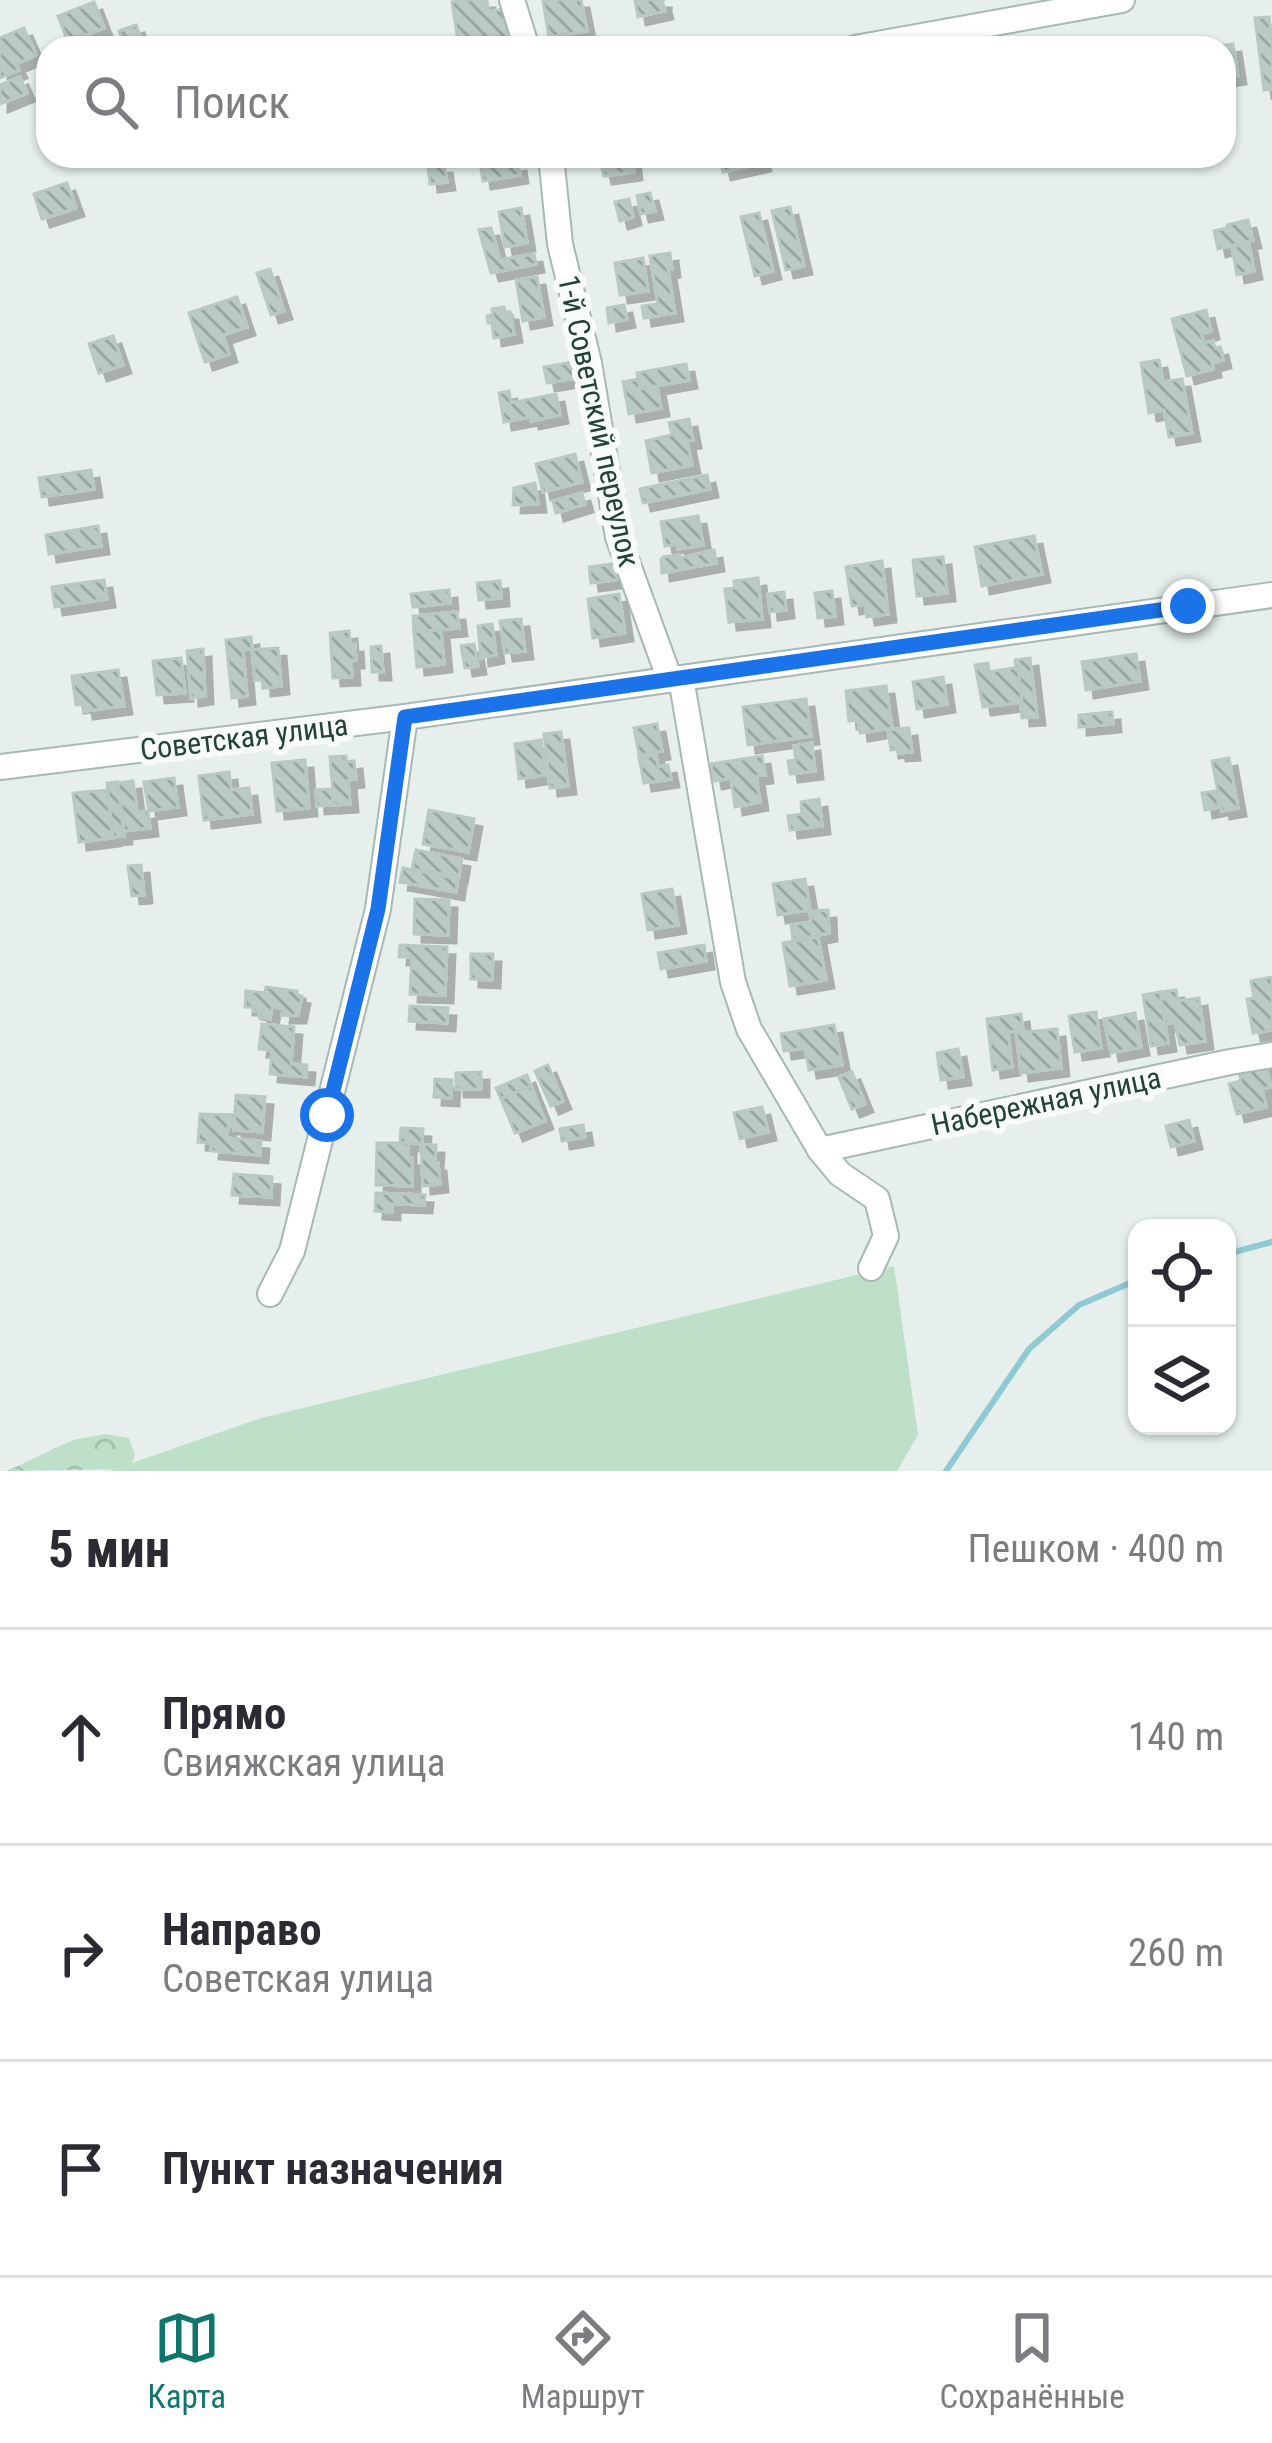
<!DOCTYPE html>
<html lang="ru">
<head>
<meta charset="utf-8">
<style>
	body { margin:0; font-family:"Roboto Condensed",sans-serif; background:#f2f2f3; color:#2b2b33 }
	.controls { position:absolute; right:36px; bottom:36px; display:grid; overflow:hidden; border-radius:24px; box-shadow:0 3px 9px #0004 }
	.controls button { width:108px; height:108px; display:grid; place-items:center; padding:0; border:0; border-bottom:3px solid #e1e1e2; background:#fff; color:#2b2b33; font:60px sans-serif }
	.stop { position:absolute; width:36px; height:36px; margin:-27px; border:9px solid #1a73e8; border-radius:50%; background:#fff }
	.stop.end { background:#1a73e8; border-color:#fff; box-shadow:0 3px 12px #0008 }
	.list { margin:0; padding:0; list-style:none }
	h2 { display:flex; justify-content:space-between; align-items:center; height:156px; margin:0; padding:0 48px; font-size:51px }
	h2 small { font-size:39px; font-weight:400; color:#7c7c81 }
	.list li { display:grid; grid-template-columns:78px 1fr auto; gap:36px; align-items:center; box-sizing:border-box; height:216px; padding:0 48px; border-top:3px solid #e1e1e2 }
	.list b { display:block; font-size:45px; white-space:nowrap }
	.list p { margin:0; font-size:39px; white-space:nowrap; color:#7c7c81 }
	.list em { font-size:39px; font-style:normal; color:#7c7c81 }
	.icon { flex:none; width:66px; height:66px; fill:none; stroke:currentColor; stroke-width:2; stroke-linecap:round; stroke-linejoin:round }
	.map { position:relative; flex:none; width:1272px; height:1471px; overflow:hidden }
	.search { position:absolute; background:#fff; box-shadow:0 3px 9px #0004; left:36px; right:36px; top:36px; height:132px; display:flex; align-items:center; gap:30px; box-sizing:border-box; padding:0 42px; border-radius:36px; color:#7c7c81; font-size:45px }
	.sheet { height:804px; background:#fff }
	nav { display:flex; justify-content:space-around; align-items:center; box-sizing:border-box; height:168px; border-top:3px solid #e1e1e2; background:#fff; font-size:33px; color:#7c7c81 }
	nav a { display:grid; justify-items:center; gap:6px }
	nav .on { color:#0f766e }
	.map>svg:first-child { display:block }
</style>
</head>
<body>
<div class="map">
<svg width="1272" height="1471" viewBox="0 0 1272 1471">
	<defs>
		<pattern id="forest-crowns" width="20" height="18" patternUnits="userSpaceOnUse" patternTransform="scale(3)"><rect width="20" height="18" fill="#bfe0c8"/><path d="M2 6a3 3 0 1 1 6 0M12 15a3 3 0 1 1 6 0" fill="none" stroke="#a4c1ad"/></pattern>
		<pattern id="building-back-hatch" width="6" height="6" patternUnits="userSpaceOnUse" patternTransform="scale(3)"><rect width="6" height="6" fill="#bbcac4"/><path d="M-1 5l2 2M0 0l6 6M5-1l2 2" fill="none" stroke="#98a6a0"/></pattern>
		<filter id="shadow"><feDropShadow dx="8" dy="8" stdDeviation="0" flood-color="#0004"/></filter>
	</defs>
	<rect width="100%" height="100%" fill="#e6efeb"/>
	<path fill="url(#forest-crowns)" d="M105,1434L129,1438L135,1455L130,1469L7,1471L73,1440Z"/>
	<path fill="#bfe0c8" d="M894,1266L918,1435L897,1471H109L261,1418Z"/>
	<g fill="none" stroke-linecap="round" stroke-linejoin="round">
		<g stroke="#8ec9d4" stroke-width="6">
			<path d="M1227,1254L1272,1242"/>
			<path d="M946,1471L1029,1349L1079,1305L1137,1280"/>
		</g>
	</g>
	<g fill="url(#building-back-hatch)" stroke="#b8c9c2" stroke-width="3" filter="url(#shadow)">
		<path d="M463,0H487L488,12L503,9L508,40L459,48L452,2Z"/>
		<path d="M550,0H581L587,31L549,37L543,1Z"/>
		<path d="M635,0H665H662L665,11L638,17Z"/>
		<path d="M94,2L104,28L68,42L58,16Z"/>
		<path d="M1269,17L1272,44V89L1264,90L1255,18Z"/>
		<path d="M136,25L145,48H125L119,31Z"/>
		<path d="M24,28L36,55L16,64L19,70L0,78V38Z"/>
		<path d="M1233,44L1238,76L1224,78V48H1205Z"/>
		<path d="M20,77L27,93L0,104V85Z"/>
		<path d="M479,156H513L500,158L502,166L518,163L520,175L483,181Z"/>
		<path d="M599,156H632L634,172L604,176Z"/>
		<path d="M719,156H761L763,163L723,172Z"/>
		<path d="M444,165L447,182L430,184L428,167Z"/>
		<path d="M67,183L76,208L42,219L34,194Z"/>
		<path d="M650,193L655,211L641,214L637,196Z"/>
		<path d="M629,199L633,217L620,221L615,202Z"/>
		<path d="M790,207L804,266L786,270L772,211Z"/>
		<path d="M521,208L527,243L505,247L499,212Z"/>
		<path d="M759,213L773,271L755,276L741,217Z"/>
		<path d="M1248,220L1253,240L1218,249L1214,231L1227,228V225Z"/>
		<path d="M491,228L500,260L534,254L536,264L491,273L479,230Z"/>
		<path d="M1249,244L1254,271L1237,275L1232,247Z"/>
		<path d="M670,253L672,269L668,270L675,313L644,318L642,306L658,304L650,256Z"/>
		<path d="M643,258L648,291L620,295L615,263Z"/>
		<path d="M270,269L284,311L271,315L257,273Z"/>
		<path d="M537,277L544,317L523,321L516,280Z"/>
		<path d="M237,297L247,327L223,335L229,354L205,362L189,313Z"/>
		<path d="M624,305L627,319L609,323L607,308Z"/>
		<path d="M504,307L505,312H510L514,334L494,338L492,323H488L487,316L493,315L492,309Z"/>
		<path d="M1206,310L1211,331L1201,334L1204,343L1213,341L1215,348L1220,347L1223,360L1212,363L1213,369L1187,376L1172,319Z"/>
		<path d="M113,336L123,365L99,373L89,344Z"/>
		<path d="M1159,360L1163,382L1182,379L1192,433L1169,437L1164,410L1149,413L1141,363Z"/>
		<path d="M573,362L576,378L547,383L544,367Z"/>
		<path d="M686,364L689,380L640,389L637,373Z"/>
		<path d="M638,379L640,389L657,386L661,408L629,414L623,382Z"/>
		<path d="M509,391L511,403L556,394L560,415L531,421L530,417L504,422L499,393Z"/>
		<path d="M689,419L693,440L687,441L692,465L652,473L646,441L672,435L669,423Z"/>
		<path d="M575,454L582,482L543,492L536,464Z"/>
		<path d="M91,470L94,489L42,497L39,478Z"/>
		<path d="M707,475L710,489L643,503L640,489Z"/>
		<path d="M535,483L538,504L513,505L514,488Z"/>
		<path d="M582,493L585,504L556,513L553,501Z"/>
		<path d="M698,516L703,545L678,549L677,544L665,546L661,522Z"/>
		<path d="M98,526L101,546L49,554L46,535Z"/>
		<path d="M1034,536L1042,574L982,586L975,547Z"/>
		<path d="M714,550L716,563L662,573L661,560L663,557L680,555L681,558Z"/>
		<path d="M943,557L947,593L917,596L913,560Z"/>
		<path d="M882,561L888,614L867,617L865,604L852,606L846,567Z"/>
		<path d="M619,563L621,579L591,583L589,567Z"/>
		<path d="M758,578L762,619L729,622L725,589L735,588L734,581Z"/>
		<path d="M104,580L107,599L55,607L52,587Z"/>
		<path d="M500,581L501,598L479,600L477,583Z"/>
		<path d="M449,590L450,603L413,607L411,594Z"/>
		<path d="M832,591L835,616L818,618L815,593Z"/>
		<path d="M784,592L786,610L770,612L768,594Z"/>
		<path d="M619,594L625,633L593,638L588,599Z"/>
		<path d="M457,612L459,628L414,632L413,616Z"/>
		<path d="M521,619L525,651L505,653L500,621Z"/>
		<path d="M492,624L496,655L481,658L478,626Z"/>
		<path d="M441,630L444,664L417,667L414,632Z"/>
		<path d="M349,631L350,645L355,644L356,660H351L352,677L333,678L330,633Z"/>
		<path d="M251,637L252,649L243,650L247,696L232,698L226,640Z"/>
		<path d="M474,644L478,666L465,668L461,646Z"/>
		<path d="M381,646L383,672H372L371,647Z"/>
		<path d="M278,648L281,686L263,688V680H255L252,650Z"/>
		<path d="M203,649L205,696L191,698L187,651Z"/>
		<path d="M1136,654L1140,681L1086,690L1082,662Z"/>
		<path d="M181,658L185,693L157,695L153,661Z"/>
		<path d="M1030,658L1037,717L1022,718L1018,667L1016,668L1015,660Z"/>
		<path d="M988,663L989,672L1018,667L1022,702L983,707L975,665Z"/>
		<path d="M118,670L124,706L85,711L84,704L76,705L72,676Z"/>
		<path d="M943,677L947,704L917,709L913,682Z"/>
		<path d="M886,686L892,728L860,733L858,720L849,721L846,691Z"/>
		<path d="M806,699L811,736L748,745L743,707Z"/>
		<path d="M1112,712L1113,724L1079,727V715Z"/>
		<path d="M657,724L662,751L639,755L634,728Z"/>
		<path d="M909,728L912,752L898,753V749L891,750L888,730Z"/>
		<path d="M561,732L568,786L550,788L544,734Z"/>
		<path d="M541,740L545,775L519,779L515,744Z"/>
		<path d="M812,743L815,771L790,774L788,761L796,760L794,746Z"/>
		<path d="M656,755L658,767L668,765L671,779L644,783L639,758Z"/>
		<path d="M346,756V762L354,761L356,779L348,780L350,804L334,805L330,757Z"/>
		<path d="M762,756L765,775L756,776L760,802L735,807L731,778L714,781L711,764Z"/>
		<path d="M1229,758L1238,808L1222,811L1212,761Z"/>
		<path d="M305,760L309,808L277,811L272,763Z"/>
		<path d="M229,772L231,790L249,788L252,814L204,820L199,776Z"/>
		<path d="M174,778L178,807L149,811L144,782Z"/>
		<path d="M133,781L137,812L148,811L150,828L124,831L118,783Z"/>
		<path d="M118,782L124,836L113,837L107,783Z"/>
		<path d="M331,789L333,805L317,806L316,790Z"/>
		<path d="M107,790L112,838L79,842L73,793Z"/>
		<path d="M1216,791L1219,807L1205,810L1202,793Z"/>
		<path d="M819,799L822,826L790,830L788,816L802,814L801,802Z"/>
		<path d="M429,810L474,819L468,852L423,844Z"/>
		<path d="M416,850L462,859L459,876L412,869Z"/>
		<path d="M141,865L144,895L132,896L128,866Z"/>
		<path d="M403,868L458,879L456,892L400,882Z"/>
		<path d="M805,879L810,910L778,915L773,884Z"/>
		<path d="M672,889L678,925L648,930L642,894Z"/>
		<path d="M415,899L449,900L448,935L414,934Z"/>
		<path d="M828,910L829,933L793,940L791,925L811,922L810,911Z"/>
		<path d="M818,937L826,980L790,986L783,943Z"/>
		<path d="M400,945L447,947L445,995L410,994L412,957H399Z"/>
		<path d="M704,945L706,961L661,969L658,953Z"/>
		<path d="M471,954H493L492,980L471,979Z"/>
		<path d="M1272,977V1030L1253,1033L1247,999L1254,998L1251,981Z"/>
		<path d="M266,987L297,991V995L302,996L298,1015H282L283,1008L272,1007L270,1019L259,1017L260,1012L253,1011V1007H245L246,991L265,993Z"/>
		<path d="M1176,990L1178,1001L1199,998L1205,1041L1180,1045L1175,1022L1165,1024L1160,992Z"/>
		<path d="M1160,992L1168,1043L1151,1046L1143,995Z"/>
		<path d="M410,1006L448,1008L447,1023L409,1021Z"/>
		<path d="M1096,1012L1101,1048L1075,1052L1069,1016Z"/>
		<path d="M1135,1013L1141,1047L1111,1053L1104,1019Z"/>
		<path d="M1021,1014L1023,1030L1008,1032L1012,1067L993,1070L987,1019Z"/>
		<path d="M262,1024L294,1027L291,1064L307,1065L306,1077L270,1074L272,1050L259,1049Z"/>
		<path d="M834,1025L842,1065L809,1070L805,1048L784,1051L781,1034Z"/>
		<path d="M1057,1029L1061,1068L1021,1073L1016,1033Z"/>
		<path d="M958,1049L963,1077L941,1080L937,1053Z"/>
		<path d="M1265,1062L1271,1087L1262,1089L1266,1107L1237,1114L1229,1084L1241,1081L1238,1068Z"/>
		<path d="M548,1065L563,1101L551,1106L535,1071Z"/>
		<path d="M481,1072V1089H456V1073Z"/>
		<path d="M852,1072L865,1104L852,1109L839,1077Z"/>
		<path d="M527,1075L531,1086L501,1099L496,1088Z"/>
		<path d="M435,1079L452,1080L451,1098L434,1097Z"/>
		<path d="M531,1086L545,1121L515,1133L501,1099Z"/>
		<path d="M236,1095L265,1097L262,1132L234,1130Z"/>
		<path d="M762,1107L768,1132L740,1139L734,1113Z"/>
		<path d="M200,1114L235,1115L234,1126H228L227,1138L261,1141L260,1155L211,1151L212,1143L198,1142Z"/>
		<path d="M1189,1120L1194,1141L1171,1147L1166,1126Z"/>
		<path d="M583,1125L585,1137L562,1141L560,1129Z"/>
		<path d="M401,1128L423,1129L422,1143H400Z"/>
		<path d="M377,1143H408V1158H412V1186L376,1185Z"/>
		<path d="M421,1145H436L435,1163H438L440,1184L423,1186Z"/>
		<path d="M234,1174L272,1177L271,1197L232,1195Z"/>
		<path d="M376,1193L425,1195L424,1205L392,1204V1212L375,1211Z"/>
	</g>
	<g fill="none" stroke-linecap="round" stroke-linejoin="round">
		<g stroke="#a8b8b2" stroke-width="28">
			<g id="street">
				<path d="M512,0L527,48"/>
				<path d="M855,48L1122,0"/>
				<path d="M551,156L560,244L589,363L618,537L670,680"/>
				<path d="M681,678L733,982L749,1029L820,1150L840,1174L877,1199L886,1236L871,1268"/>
				<path d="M0,767L405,717L1272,595"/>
				<path d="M820,1150L1230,1062L1272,1055"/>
				<path d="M270,1294L292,1251L378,909L405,717"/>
			</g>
		</g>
		<use href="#street" stroke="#fff" stroke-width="24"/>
	</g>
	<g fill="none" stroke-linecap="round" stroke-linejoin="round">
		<path stroke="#1a73e8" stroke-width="15" d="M327,1115L378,909L405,717L1188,606"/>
	</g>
	<g text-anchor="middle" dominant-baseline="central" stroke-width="12" stroke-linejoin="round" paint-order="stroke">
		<g font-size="30" fill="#24423a" stroke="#f7fbf9">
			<text transform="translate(599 421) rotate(78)">1-й Советский переулок</text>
			<text transform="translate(244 737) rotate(-7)">Советская улица</text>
			<text transform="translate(1046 1101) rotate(-12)">Набережная улица</text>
		</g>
	</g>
</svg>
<div class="controls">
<button><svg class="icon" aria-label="locate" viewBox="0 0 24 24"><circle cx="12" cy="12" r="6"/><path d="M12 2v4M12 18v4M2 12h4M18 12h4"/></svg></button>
<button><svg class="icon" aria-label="layers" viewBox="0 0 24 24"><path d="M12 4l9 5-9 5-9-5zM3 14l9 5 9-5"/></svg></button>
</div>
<div class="stop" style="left:327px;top:1115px"></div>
<div class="stop end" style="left:1188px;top:606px"></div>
<div class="search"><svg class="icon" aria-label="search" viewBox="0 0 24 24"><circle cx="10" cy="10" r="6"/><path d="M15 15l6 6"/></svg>Поиск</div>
</div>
<section class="sheet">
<h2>5 мин<small>Пешком · 400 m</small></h2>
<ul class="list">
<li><svg class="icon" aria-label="ahead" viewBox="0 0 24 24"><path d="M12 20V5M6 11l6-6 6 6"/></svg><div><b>Прямо</b><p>Свияжская улица</p></div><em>140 m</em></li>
<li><svg class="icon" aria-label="right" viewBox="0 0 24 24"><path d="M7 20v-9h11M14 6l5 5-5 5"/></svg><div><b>Направо</b><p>Советская улица</p></div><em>260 m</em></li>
<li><svg class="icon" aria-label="arrive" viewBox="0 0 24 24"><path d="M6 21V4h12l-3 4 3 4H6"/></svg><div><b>Пункт назначения</b></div></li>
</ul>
</section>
<nav>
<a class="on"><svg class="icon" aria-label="map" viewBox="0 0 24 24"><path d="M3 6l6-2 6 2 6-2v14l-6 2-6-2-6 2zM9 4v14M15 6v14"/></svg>Карта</a>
<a><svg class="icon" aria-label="directions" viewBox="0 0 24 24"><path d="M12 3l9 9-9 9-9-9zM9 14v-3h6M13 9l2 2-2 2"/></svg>Маршрут</a>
<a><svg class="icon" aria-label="saved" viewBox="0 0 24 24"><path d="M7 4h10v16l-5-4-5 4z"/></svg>Сохранённые</a>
</nav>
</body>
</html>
